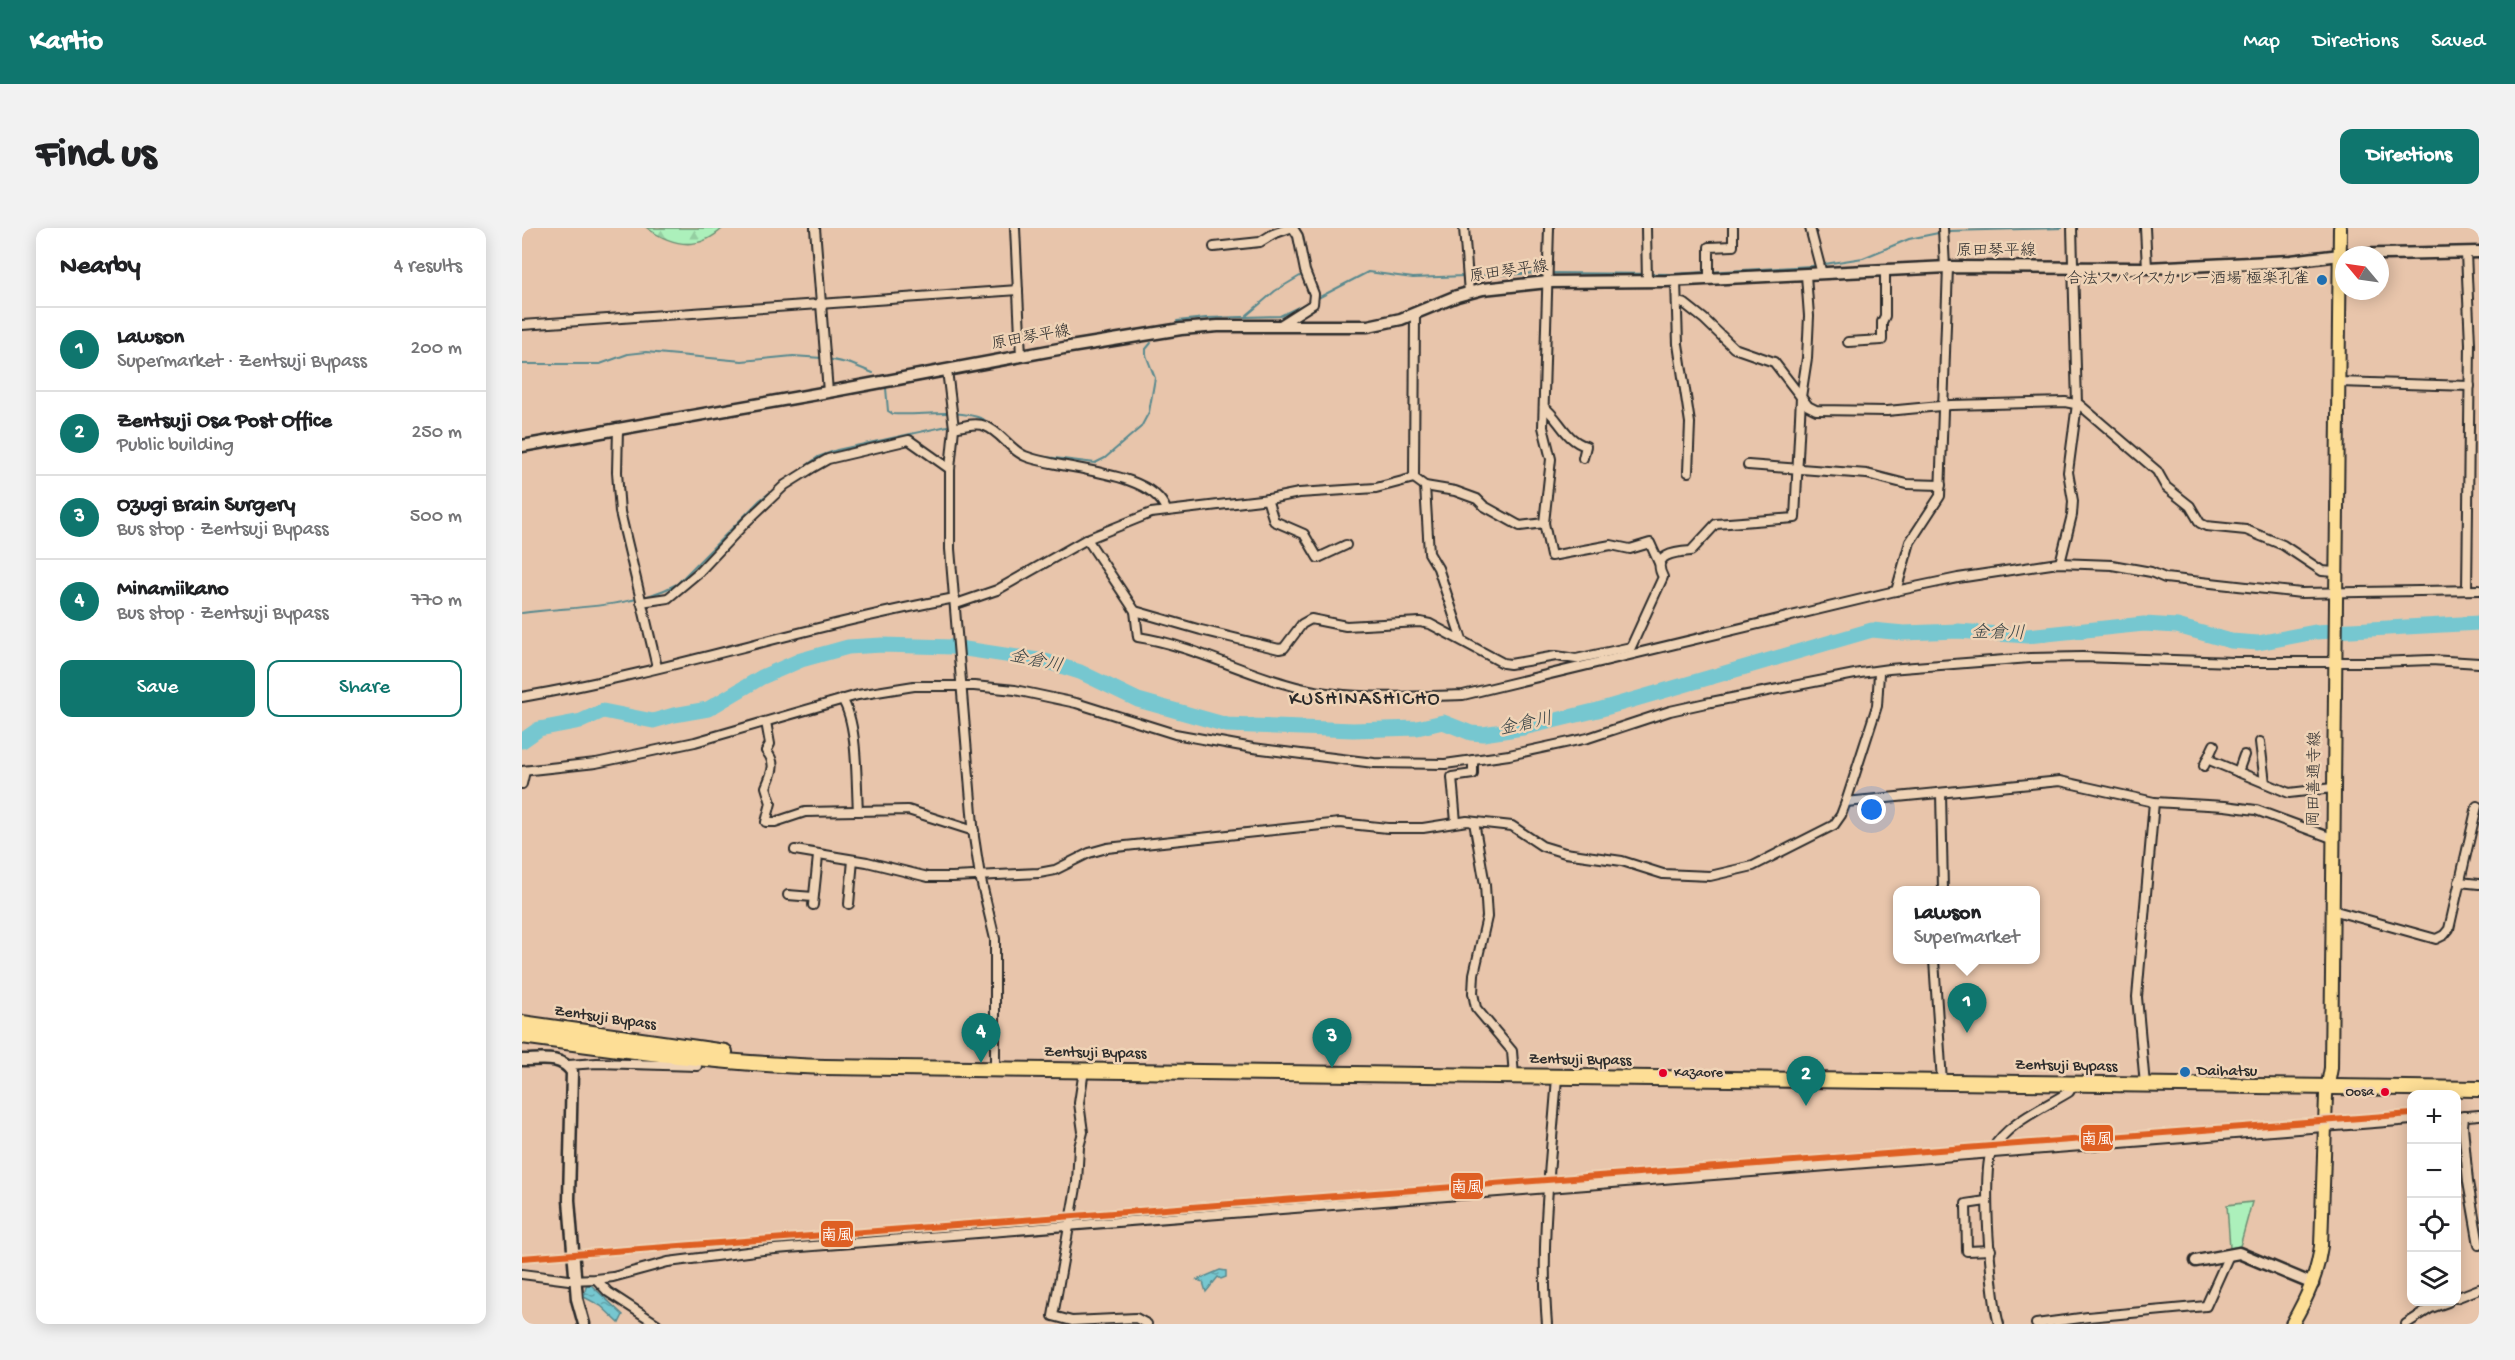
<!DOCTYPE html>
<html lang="en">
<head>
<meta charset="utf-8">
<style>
	body { margin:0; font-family:"Gochi Hand","Klee One",sans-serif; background:#f2f2f2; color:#202124 }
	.controls { position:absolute; right:18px; bottom:18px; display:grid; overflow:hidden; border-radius:12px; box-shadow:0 3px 15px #0003 }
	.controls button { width:54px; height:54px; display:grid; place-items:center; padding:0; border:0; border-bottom:2px solid #e0e0e0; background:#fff; color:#202124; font:30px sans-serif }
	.compass { position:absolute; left:1813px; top:18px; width:54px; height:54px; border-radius:50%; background:#fff; box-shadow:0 3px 15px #0003; rotate:299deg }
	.you { position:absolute; left:1350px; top:582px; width:21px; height:21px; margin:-15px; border:4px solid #fff; border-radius:50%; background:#1a73e8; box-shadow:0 0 0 9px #1a73e833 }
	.badge { display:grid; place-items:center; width:39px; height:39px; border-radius:50%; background:#0f766e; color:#fff; font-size:20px; font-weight:700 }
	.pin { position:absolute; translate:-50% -50px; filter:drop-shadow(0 2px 3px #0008) }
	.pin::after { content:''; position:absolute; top:32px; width:21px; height:18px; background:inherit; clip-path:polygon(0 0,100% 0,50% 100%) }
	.popup { position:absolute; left:1371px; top:658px; width:147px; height:78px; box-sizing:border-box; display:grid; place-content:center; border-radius:12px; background:#fff; filter:drop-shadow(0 2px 4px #0005); font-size:20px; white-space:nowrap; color:#757577 }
	.popup b { font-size:22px; color:#202124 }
	.popup::after { content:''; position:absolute; left:50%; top:100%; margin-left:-12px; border:12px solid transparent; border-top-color:#fff }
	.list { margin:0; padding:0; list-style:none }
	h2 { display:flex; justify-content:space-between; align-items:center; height:78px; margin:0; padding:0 24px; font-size:26px }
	h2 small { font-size:20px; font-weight:400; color:#757577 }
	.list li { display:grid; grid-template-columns:39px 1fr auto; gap:18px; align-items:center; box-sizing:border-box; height:84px; padding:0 24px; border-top:2px solid #e0e0e0 }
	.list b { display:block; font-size:22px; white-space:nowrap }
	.list p { margin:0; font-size:20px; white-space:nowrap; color:#757577 }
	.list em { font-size:20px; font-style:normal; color:#757577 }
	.actions { display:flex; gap:12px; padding:18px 24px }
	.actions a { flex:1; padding:14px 0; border:2px solid #0f766e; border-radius:12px; text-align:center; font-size:21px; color:#0f766e }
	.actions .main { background:#0f766e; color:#fff }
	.icon { flex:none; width:33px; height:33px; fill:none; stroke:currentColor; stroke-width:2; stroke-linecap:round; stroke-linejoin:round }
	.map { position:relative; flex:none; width:1957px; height:1096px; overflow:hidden; border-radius:12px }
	header { display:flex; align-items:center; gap:36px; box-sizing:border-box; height:84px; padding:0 30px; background:#0f766e; color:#fff }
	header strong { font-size:28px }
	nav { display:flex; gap:33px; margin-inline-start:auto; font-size:21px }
	.intro { display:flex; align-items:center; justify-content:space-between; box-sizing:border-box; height:144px; padding:0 36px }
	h1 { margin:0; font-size:42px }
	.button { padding:15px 27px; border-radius:12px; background:#0f766e; color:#fff; font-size:21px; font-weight:700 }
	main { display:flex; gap:36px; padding:0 36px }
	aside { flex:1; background:#fff; border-radius:12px; box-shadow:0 3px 15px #0003 }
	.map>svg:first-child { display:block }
</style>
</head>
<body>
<header>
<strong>Kartio</strong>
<nav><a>Map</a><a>Directions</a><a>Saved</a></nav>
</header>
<div class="intro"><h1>Find us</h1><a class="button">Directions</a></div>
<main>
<aside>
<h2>Nearby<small>4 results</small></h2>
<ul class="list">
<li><span class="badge">1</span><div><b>Lawson</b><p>Supermarket · Zentsuji Bypass</p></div><em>200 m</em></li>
<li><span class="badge">2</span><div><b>Zentsuji Osa Post Office</b><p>Public building</p></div><em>250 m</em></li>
<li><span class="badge">3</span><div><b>Ozugi Brain Surgery</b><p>Bus stop · Zentsuji Bypass</p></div><em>500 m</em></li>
<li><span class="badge">4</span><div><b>Minamiikano</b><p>Bus stop · Zentsuji Bypass</p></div><em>770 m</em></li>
</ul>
<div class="actions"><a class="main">Save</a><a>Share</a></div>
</aside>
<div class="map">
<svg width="1957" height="1096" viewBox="0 0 1957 1096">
	<defs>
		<pattern id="forest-firs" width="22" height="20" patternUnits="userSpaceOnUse" patternTransform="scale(1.5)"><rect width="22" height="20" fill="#acf0bb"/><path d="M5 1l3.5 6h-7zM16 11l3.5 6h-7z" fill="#94cea1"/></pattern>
		<pattern id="water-ripples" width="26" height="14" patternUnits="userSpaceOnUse" patternTransform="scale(1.5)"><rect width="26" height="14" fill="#76c7d0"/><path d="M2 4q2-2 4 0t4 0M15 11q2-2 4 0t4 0" fill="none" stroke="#61a2a9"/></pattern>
	</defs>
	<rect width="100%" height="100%" fill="#e8c5ab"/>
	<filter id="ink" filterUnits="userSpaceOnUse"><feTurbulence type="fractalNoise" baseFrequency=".0167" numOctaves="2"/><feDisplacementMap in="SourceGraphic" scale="12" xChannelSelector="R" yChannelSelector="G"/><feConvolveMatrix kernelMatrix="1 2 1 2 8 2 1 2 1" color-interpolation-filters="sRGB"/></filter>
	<g filter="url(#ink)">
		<path fill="url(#forest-firs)" stroke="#6c8e73" stroke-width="1.5" d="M125,0H201C177,23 150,18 125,0Z"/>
		<path fill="#acf0bb" stroke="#6c8e73" stroke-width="1.5" d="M1730,974L1718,1018L1708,1020L1705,977Z"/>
		<g fill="url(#water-ripples)" stroke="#58898e" stroke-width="1.5">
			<path d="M698,1042L704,1043V1049L699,1051L696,1049L684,1064L681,1054L675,1052Z"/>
			<path d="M69,1057L101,1087L97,1095L79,1078L62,1069L64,1058Z"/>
		</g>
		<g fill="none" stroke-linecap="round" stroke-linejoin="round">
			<g stroke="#58898e" stroke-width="2">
				<path d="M949,48L1020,45L1149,46L1290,38L1341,30L1387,11L1426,3L1540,0"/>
				<path d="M794,71L846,44L891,50L943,48"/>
				<path d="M725,87L753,63L778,48"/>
				<path d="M655,93L684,90L758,88L789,73"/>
				<path d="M306,131L329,136L351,145"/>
				<path d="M0,136H78L106,126L124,124L220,133L271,128L300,130"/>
				<path d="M364,160L366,183L371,186C400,188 433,180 461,191"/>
				<path d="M450,193L461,191L474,200"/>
				<path d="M492,216L507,226"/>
				<path d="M516,228L573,235L583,230L619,199L627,184L633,150L624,127V121L629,115"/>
				<path d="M0,385C52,378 108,381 155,356L238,272L296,229L315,222L430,197"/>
			</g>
			<path stroke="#76c7d0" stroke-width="15" d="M0,513L17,501L59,493L81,483L131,493L152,487L186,481L240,449L279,432L326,419L360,417L430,419L523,433L558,444L616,472L705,497L831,502L895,500L921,494L949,505L961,506L1001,500L1076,482L1350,402L1382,405L1436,403L1505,408L1622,396L1655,398L1709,413L1736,415L1793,404L1957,395"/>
			<g stroke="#2b2b2b" stroke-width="12">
				<g id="street">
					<path d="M293,0L306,164"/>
					<path d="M493,0L499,128"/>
					<path d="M942,0L947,65"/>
					<path d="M1124,0L1125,54"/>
					<path d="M1288,0L1300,46"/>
					<path d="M1421,0L1423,40"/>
					<path d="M1623,0L1625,40"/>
					<path d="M692,19L738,14L751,6L768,0"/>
					<path d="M1944,25L1948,116L1945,362"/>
					<path d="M1187,51V19L1211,18V0"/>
					<path d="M1154,53L1156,116L1168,195L1166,244"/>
					<path d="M1155,74L1163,76L1182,91L1212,120L1252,134L1286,178L1294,182L1365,183L1429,177L1543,174L1558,177L1635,243L1644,259L1668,278L1678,295L1684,298L1724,302L1761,317L1800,343L1813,344"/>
					<path d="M0,97L496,62"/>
					<path d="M758,97L791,76L792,66L783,43L776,8L771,0"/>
					<path d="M1326,114L1360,112V94L1363,88V43"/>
					<path d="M425,142L432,200L428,241V321L452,609L458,648L473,711V840"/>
					<path d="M1816,154L1948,158"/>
					<path d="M1022,179C1038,191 1043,212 1064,218L1061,230"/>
					<path d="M96,200L95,244L98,284L135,439"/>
					<path d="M432,200C441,198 454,194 463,198C478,203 488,222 503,228C537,242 631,242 644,282"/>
					<path d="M1226,237L1345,246L1384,256L1419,257"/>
					<path d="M892,250L903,258L933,263L955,271L962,278L998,298L1022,295L1029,231L1021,199L1027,0"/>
					<path d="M892,250L893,85"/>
					<path d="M903,258L907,325L916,340L940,412"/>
					<path d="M745,271L752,293L782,306L796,330L824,317"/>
					<path d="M1022,295L1029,328L1089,317L1108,321L1128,315L1137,335"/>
					<path d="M565,311L613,383L679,402L757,421L762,420L780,396L789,391L824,398L898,394L908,396L981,435L988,436L1034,428L1054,431L1109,419L1141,349C1129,327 1152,324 1169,323L1194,296L1273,290L1279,169L1285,130L1287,88L1284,47"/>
					<path d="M1538,335L1550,287L1551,273L1546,244L1555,176L1550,0"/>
					<path d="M1374,363L1388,314L1418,268L1426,39"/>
					<path d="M119,374L146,370L177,344L224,294L263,257L290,240L306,231L387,212L428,241"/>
					<path d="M434,376L475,362L565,311L629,285L747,271L777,265L854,260L892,250"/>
					<path d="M613,383L616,409C668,417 714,442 764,456C820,473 883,469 941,467L1369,364L1436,350L1536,335L1590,337L1629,344L1643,350L1779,365L1957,362"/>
					<path d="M0,469C146,444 287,397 433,370"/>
					<path d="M320,471C336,495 334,553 336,583"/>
					<path d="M244,494L248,516L244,523C256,536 249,546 244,559L249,575L244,594H253L283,584L386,582L452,603"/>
					<path d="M1738,514L1743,555"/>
					<path d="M1685,531L1767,565L1811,560"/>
					<path d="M1682,538L1692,517"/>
					<path d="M0,543L74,535L173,514L336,467L392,458H452L493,462L554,475L653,506L731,520L852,535L923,536L987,527L1066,510L1148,483L1184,475L1338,445L1367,441L1508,430L1560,429L1712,434H1854L1909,432L1957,435"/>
					<path d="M1716,544L1722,527"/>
					<path d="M0,556L3,543"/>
					<path d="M1419,565L1421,662"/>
					<path d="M1324,574L1538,553L1632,574L1703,578L1734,582L1810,610"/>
					<path d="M934,594L930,549L951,546V532"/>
					<path d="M952,594L963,657L965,689L952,746L951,765L954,780L990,823L992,848"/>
					<path d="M273,622L345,634L406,649H430L517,645L533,642L567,625L585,620L818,595L866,600H901L945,593L990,598L1020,618L1043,625L1100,633L1141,646L1188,648L1231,638L1312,597L1319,587L1324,574L1355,478L1357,445"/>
					<path d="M1937,654L1957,656"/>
					<path d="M266,667L291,669"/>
					<path d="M327,676L331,632"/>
					<path d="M291,677L296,628"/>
					<path d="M1810,682L1914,711L1922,707L1927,701L1955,578"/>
					<path d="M1412,732L1420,854"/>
					<path d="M46,837L75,835L175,838"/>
					<path d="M562,842L557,875L561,904L557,919L555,954L531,1088L550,1093L614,1090L625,1096"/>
					<path d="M1623,857L1615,769L1632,574"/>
					<path d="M1942,888L1941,898L1946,954L1957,1017"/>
					<path d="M1934,889L1957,887"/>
					<path d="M1464,973L1444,976L1445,1023L1469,1022"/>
					<path d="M0,1046L47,1052L74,1051L91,1049L146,1034L241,1022L1890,892"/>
					<path d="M74,1051L86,1064L135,1096"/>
					<path d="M1934,1070L1957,1061"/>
					<path d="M1025,1096C1018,1013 1029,932 1035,849"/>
					<path d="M1477,1096C1469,1072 1459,940 1470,922C1485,895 1521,880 1547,864L1552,856"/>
					<path d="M1514,1096L1566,1089L1684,1078L1707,1027"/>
					<path d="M1884,1096L1909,1080L1926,1074"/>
				</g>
			</g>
			<g stroke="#2b2b2b" stroke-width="15">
				<g id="secondary">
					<path d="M0,218L306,164L542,120L659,101L696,98H846L879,91L935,68L961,61L1026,54L1144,53L1426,39L1625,40L1769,33L1818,27L1957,24"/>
					<path d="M0,832C19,832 39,827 50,844L47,972L55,1071L62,1096"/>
					<path d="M1674,1033L1717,1025L1791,1056"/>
				</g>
			</g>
			<g stroke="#2b2b2b" stroke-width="16">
				<path id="primary" d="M1770,1096C1785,1070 1795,1048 1799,1018L1804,867L1809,840L1818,0"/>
			</g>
			<g stroke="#2b2b2b" stroke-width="18">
				<g id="highway">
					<path d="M0,795L203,824"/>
					<path d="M0,808C101,822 202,836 303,839L1957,861"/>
				</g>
			</g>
			<use href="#street" stroke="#efd3b6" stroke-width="8"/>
			<use href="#secondary" stroke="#efd3b6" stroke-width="10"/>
			<use href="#primary" stroke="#fdde96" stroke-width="12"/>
			<use href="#highway" stroke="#fdde96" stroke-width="14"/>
			<g stroke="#efd3b6" stroke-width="10">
				<path id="rail-1" d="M0,1030L1890,886"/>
			</g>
			<use href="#rail-1" stroke="#de5f23" stroke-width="6"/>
		</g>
	</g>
	<g fill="#1f6fb2" stroke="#efd3b6" stroke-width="2">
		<circle cx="1800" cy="52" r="6"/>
		<circle cx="1663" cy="844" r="6"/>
	</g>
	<g fill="#e4002b" stroke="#efd3b6" stroke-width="2">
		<circle cx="1141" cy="845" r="5"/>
		<circle cx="1863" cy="864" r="5"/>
	</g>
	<g text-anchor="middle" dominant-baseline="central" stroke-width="5" stroke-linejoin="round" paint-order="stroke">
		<g font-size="14" fill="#2b2b2b" stroke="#efd3b6" text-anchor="start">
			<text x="1152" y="845">Kazaore</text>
			<text x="1852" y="864" text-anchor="end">Oosa</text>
		</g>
		<g font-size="16" fill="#2b2b2b" stroke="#efd3b6">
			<text x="1474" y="24">原田琴平線</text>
			<text transform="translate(987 45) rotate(-8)">原田琴平線</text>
			<text transform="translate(509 111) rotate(-10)">原田琴平線</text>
			<text transform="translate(1794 551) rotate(-89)">岡田善通寺線</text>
			<text transform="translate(83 791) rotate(8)">Zentsuji Bypass</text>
			<text transform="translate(573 826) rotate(1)">Zentsuji Bypass</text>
			<text transform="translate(1058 833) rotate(1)">Zentsuji Bypass</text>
			<text transform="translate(1544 839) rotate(1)">Zentsuji Bypass</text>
		</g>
		<g font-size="16" fill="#2b2b2b" stroke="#efd3b6" text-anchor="end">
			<text x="1788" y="52">合法スパイスカレー酒場 極楽孔雀</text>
			<text x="1675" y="844" text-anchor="start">Daihatsu</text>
		</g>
		<g font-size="18" font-style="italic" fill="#364244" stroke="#efd3b6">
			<text transform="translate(1476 406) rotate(1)">金倉川</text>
			<text transform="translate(514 434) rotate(12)">金倉川</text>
			<text transform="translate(1004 497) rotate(-12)">金倉川</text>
		</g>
		<g font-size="20" letter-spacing="1.5" fill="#2b2b2b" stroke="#efd3b6">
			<text x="843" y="472">KUSHINASHICHO</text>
		</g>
	</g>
	<g stroke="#efd3b6" stroke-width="2">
		<rect x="1558" y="896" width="34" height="28" rx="6" fill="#de5f23"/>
		<rect x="928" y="944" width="34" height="28" rx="6" fill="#de5f23"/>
		<rect x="298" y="992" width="34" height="28" rx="6" fill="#de5f23"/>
	</g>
	<g font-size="16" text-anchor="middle" font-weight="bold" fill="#fff">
		<text x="1575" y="916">南風</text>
		<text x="945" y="964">南風</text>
		<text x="315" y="1012">南風</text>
	</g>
</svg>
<div class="controls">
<button>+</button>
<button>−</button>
<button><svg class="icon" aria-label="locate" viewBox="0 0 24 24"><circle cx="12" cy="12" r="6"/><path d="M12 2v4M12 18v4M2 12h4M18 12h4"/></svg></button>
<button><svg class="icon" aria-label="layers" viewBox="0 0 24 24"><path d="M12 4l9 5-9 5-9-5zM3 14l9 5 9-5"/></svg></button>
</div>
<svg class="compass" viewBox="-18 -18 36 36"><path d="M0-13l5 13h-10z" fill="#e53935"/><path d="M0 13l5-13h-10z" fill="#757577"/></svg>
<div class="you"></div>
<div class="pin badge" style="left:1445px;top:805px">1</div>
<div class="popup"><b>Lawson</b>Supermarket</div>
<div class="pin badge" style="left:1284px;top:878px">2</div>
<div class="pin badge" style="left:810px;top:840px">3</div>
<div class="pin badge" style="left:459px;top:835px">4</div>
</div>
</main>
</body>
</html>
